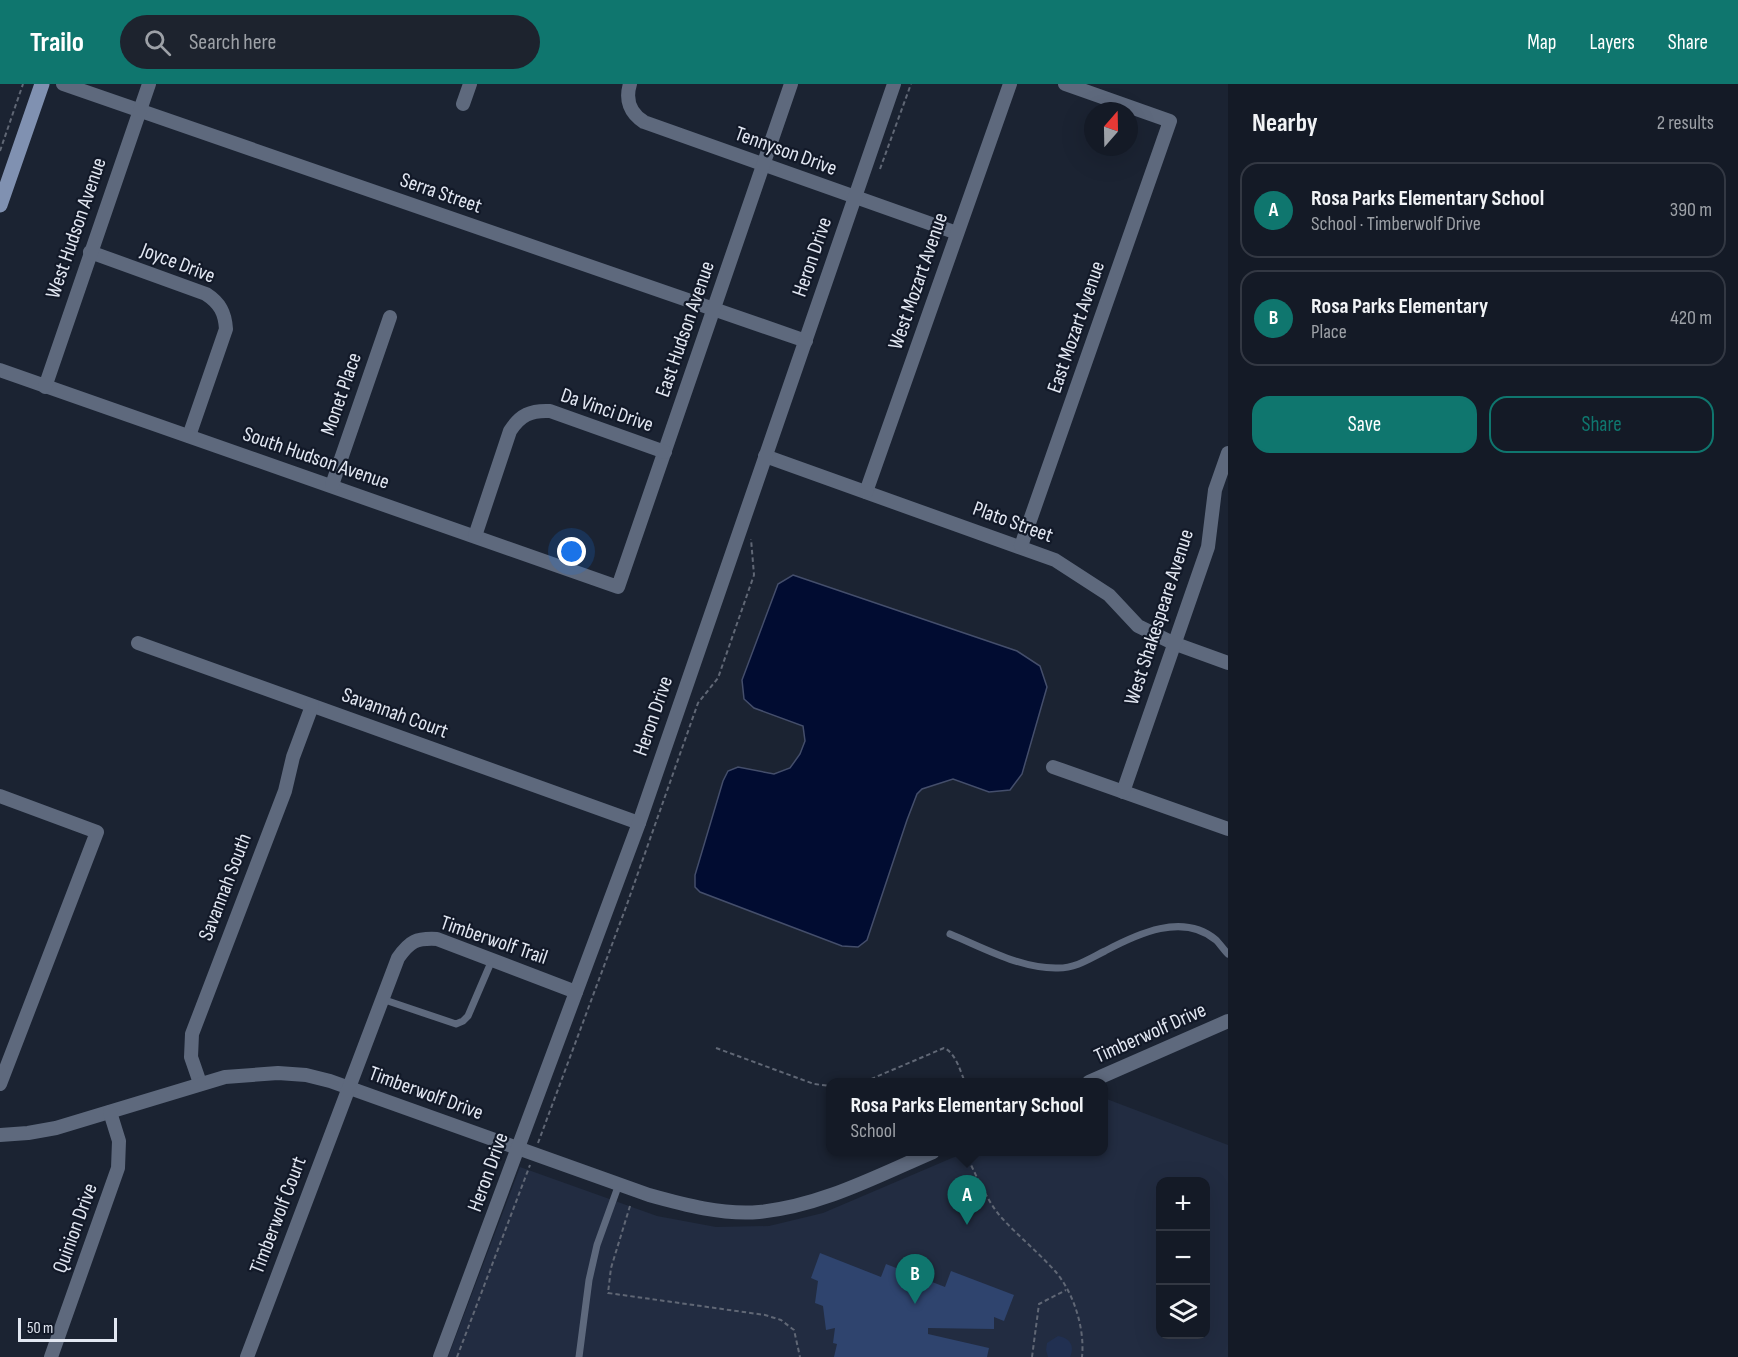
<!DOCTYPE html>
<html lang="en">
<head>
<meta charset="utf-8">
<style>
	body { margin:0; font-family:"Sofia Sans Condensed",sans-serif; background:#1d232e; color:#f1f3f6 }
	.controls { position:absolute; right:18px; bottom:18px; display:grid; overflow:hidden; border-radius:12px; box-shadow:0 6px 24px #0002 }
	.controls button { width:54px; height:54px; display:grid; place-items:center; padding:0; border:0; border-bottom:2px solid #333843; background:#141a26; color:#f1f3f6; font:30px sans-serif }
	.compass { position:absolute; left:1084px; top:18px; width:54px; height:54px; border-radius:50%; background:#141a26; box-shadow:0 6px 24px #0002; rotate:20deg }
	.scale { position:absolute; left:18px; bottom:15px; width:99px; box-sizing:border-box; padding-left:6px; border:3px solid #e2e7f2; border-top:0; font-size:16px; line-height:21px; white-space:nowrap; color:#e2e7f2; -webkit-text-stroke:4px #121928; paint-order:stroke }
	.you { position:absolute; left:572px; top:468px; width:21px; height:21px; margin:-15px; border:4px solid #fff; border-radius:50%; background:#1a73e8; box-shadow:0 0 0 9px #1a73e833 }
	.badge { display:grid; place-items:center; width:39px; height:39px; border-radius:50%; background:#0f766e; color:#fff; font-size:20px; font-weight:700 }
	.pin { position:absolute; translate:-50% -50px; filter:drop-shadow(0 2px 3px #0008) }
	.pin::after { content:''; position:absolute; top:32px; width:21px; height:18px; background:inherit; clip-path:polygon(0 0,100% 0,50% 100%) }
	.popup { position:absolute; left:826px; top:994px; width:282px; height:78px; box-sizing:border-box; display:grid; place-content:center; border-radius:12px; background:#141a26; filter:drop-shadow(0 2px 4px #0005); font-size:20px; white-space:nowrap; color:#9da1a7 }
	.popup b { font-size:22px; color:#f1f3f6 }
	.popup::after { content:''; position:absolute; left:50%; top:100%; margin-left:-12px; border:12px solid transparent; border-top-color:#141a26 }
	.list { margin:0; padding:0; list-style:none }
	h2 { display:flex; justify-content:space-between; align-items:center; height:78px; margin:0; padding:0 24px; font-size:26px }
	h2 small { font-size:20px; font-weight:400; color:#9da1a7 }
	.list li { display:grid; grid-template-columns:39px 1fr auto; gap:18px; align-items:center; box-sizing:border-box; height:96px; margin:0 12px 12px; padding:0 12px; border:2px solid #333843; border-radius:18px }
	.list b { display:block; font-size:22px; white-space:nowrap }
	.list p { margin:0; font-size:20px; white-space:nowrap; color:#9da1a7 }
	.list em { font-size:20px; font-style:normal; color:#9da1a7 }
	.actions { display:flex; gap:12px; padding:18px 24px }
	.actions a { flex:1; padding:14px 0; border:2px solid #0f766e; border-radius:18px; text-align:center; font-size:21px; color:#0f766e }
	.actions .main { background:#0f766e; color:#fff }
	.icon { flex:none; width:33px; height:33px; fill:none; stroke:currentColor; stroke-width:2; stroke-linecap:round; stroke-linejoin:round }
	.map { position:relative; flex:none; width:1228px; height:1273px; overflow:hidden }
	header { display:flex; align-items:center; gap:36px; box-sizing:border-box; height:84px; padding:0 30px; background:#0f766e; color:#fff }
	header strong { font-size:28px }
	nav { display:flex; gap:33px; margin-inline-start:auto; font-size:21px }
	.search { width:420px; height:54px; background:#1d232e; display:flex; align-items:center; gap:15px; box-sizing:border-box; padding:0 21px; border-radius:33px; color:#9da1a7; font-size:22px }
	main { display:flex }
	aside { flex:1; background:#141a26 }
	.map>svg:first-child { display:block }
</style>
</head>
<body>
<header>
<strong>Trailo</strong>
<div class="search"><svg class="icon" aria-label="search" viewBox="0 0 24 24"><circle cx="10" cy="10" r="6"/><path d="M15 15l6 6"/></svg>Search here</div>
<nav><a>Map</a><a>Layers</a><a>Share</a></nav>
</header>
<main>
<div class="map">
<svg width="1228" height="1273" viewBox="0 0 1228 1273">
	<rect width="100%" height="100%" fill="#1b2332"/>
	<path fill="#222c41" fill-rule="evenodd" d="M1104,1014L1228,1061V1273H448L520,1083L657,1132L716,1143L769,1142L823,1129L966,1068H1104ZM1160,1098H1206V1250H1160Z"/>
	<path fill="#213051" d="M1058,1252C1070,1254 1075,1262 1070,1273H1048L1046,1266L1047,1259Z"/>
	<path fill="#010c31" stroke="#444e6b" stroke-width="1.5" d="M793,491L1017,567L1040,582L1047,603L1022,690L1010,706L989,708L953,695L922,705L917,710L907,736L867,856L858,863L842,862L700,808L695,803V791L723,697L728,687L738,683L774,690L790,684L800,670L805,657L803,642L754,624L744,615L742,596L778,500Z"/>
	<path fill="#2f446e" d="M820,1169L881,1193L886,1180L945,1203L951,1187L1014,1211L1004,1237L994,1233V1245L928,1244V1250L989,1264L987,1273H834L837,1260L833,1259L835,1244L826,1246L823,1222L815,1219L818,1197L811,1194Z"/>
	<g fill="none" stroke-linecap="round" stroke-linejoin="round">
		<g stroke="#606775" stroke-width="2" stroke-dasharray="4.5 3" stroke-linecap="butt">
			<path d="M0,67L23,0"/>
			<path d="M880,85L911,0"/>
			<path d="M716,964L814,1000L830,1002"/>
			<path d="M864,998L944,964C956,969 960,987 965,998"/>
			<path d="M538,1059L626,823L698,619L718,594L754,491L751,455"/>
			<path d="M965,1068C974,1087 986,1115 1000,1132C1017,1151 1038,1168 1055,1187C1074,1209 1085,1245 1082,1273"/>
			<path d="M630,1122L611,1184L608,1209L765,1231L781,1236L794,1246L800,1273"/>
			<path d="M457,1273L530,1081"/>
			<path d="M1032,1273L1039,1220L1066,1206"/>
		</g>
		<g stroke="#5e697d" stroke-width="7">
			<path d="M950,850C984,864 1021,885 1058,884C1076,884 1089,875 1105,867C1137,850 1183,828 1216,856C1220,860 1224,866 1228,870"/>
			<path d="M382,915L456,940L463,937L468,932L492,876"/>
			<path d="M579,1273L589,1196L597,1161L619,1100"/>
		</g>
		<g stroke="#5e697d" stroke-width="14">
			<path d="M63,0L806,257"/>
			<path d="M630,0C625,16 630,29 644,38L957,149"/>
			<path d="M463,20L470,0"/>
			<path d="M90,168L206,210C220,219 225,229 226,245L189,352"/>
			<path d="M0,286L618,503L791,0"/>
			<path d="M45,303L149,0"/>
			<path d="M765,372L1055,476L1109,511L1138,542L1173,559L1228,579"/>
			<path d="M332,401L390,233"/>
			<path d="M866,408L1010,0"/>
			<path d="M475,452L510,347C520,331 531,326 550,327L665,368"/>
			<path d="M1021,462L1170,37L1065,0"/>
			<path d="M138,559L639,739"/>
			<path d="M1053,683L1228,745"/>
			<path d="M1123,708L1208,463L1215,406L1228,369"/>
			<path d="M0,712L97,748L0,1000"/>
			<path d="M1089,998L1228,937"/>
			<path d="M200,999L191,973L192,950L285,707L293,673L312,622"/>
			<path d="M0,1051L28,1049L56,1044L225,993L278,989L306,991L330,997L649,1111C685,1121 722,1131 759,1128C821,1122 877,1092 933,1068"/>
			<path d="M51,1273L118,1084L119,1057L110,1028"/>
			<path d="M247,1273L398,874C410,857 416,854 437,855L576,908"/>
			<path d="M440,1273L639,739L894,0"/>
		</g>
		<path stroke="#8091b1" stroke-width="15" d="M0,121L42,0"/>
	</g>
	<g text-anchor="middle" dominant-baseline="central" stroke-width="4.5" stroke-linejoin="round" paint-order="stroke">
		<g font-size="21" fill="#e2e7f2" stroke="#121928">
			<text transform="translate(786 67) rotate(20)">Tennyson Drive</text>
			<text transform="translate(441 109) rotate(19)">Serra Street</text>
			<text transform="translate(76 144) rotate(-71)">West Hudson Avenue</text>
			<text transform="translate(812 173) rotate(-71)">Heron Drive</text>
			<text transform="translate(178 179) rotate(21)">Joyce Drive</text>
			<text transform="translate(918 197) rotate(-71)">West Mozart Avenue</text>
			<text transform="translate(1076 243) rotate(-71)">East Mozart Avenue</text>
			<text transform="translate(685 245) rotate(-71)">East Hudson Avenue</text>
			<text transform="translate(341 310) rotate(-71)">Monet Place</text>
			<text transform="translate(607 326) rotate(19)">Da Vinci Drive</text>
			<text transform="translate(316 374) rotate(19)">South Hudson Avenue</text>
			<text transform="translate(1013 438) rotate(20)">Plato Street</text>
			<text transform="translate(1159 533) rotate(-72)">West Shakespeare Avenue</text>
			<text transform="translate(395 629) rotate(20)">Savannah Court</text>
			<text transform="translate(653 632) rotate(-71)">Heron Drive</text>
			<text transform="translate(225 803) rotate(-69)">Savannah South</text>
			<text transform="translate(494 856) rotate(19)">Timberwolf Trail</text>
			<text transform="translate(1150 949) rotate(-24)">Timberwolf Drive</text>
			<text transform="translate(426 1009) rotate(20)">Timberwolf Drive</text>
			<text transform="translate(488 1088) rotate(-70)">Heron Drive</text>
			<text transform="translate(278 1131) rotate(-69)">Timberwolf Court</text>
			<text transform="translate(75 1144) rotate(-70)">Quinion Drive</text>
		</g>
	</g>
</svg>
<div class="controls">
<button>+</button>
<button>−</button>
<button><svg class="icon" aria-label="layers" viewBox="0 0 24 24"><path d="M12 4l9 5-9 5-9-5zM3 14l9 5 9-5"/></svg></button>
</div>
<svg class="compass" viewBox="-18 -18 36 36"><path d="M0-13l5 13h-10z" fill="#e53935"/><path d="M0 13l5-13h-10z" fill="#9da1a7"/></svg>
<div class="scale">50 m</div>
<div class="you"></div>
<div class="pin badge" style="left:967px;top:1141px">A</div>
<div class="popup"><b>Rosa Parks Elementary School</b>School</div>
<div class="pin badge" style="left:915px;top:1220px">B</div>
</div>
<aside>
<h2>Nearby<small>2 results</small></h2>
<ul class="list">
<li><span class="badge">A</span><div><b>Rosa Parks Elementary School</b><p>School · Timberwolf Drive</p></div><em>390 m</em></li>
<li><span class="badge">B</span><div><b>Rosa Parks Elementary</b><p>Place</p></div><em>420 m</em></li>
</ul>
<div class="actions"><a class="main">Save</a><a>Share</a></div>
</aside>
</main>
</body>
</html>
